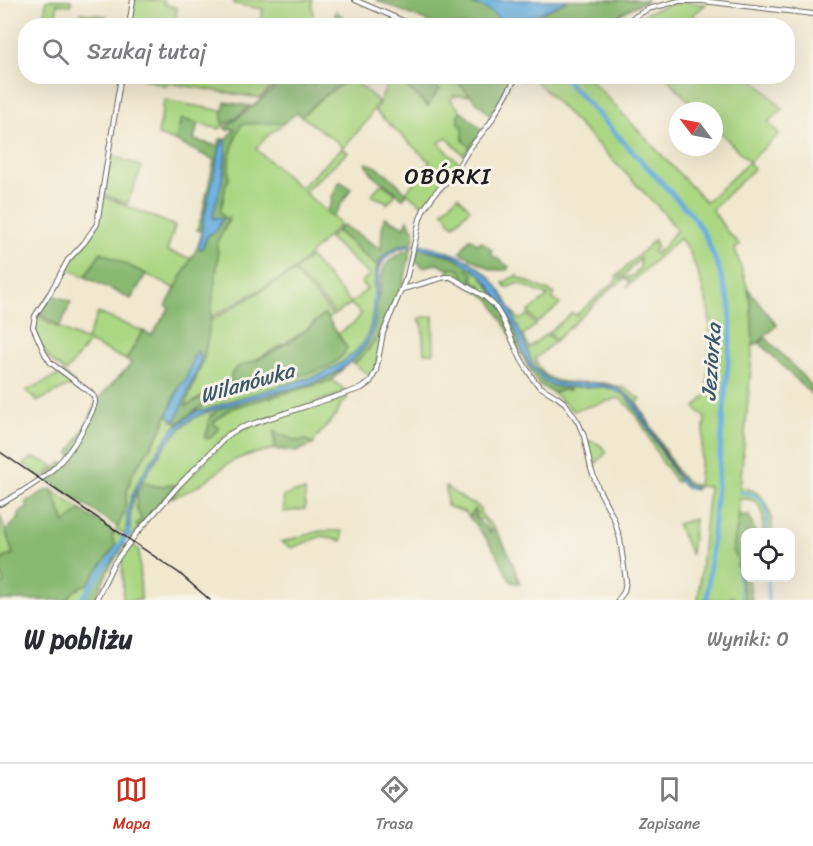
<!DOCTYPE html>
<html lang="pl">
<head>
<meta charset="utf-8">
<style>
	body { margin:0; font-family:Sriracha,sans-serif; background:#f2f2f3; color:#2b2b33 }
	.controls { position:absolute; right:18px; bottom:18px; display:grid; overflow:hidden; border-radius:12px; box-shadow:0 6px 24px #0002 }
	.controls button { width:54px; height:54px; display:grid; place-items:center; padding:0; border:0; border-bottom:2px solid #e1e1e2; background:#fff; color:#2b2b33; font:30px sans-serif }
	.compass { position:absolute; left:669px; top:102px; width:54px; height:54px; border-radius:50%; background:#fff; box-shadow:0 6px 24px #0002; rotate:302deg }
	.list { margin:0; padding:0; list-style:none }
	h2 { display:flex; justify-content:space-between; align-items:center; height:78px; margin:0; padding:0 24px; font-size:26px }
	h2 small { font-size:20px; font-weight:400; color:#7c7c81 }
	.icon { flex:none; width:33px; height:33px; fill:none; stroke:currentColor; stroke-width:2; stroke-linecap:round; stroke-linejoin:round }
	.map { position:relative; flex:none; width:813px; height:600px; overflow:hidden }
	.search { position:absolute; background:#fff; box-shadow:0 6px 24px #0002; left:18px; right:18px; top:18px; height:66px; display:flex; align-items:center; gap:15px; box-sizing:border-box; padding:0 21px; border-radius:24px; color:#7c7c81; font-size:22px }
	.sheet { height:162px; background:#fff }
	nav { display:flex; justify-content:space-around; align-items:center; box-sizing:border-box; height:84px; border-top:2px solid #e1e1e2; background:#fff; font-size:16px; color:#7c7c81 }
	nav a { display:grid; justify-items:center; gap:3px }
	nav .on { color:#c8321e }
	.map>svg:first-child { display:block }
</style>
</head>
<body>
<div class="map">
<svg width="813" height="600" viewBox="0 0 813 600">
	<rect width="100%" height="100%" fill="#f7f3e8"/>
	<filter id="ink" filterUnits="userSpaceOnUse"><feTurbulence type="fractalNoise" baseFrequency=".0167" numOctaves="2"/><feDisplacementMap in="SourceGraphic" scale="12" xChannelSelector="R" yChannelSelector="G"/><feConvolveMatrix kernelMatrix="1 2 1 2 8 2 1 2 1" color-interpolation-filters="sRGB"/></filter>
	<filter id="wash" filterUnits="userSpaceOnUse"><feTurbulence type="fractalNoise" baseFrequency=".008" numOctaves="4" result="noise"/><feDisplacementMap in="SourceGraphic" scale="24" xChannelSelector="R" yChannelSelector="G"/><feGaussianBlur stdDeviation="1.35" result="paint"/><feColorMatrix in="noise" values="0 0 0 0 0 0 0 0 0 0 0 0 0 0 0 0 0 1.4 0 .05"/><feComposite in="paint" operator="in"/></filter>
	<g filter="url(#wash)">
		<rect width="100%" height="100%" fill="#f0e8cf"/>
		<g fill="#abd783" stroke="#647a50" stroke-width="1.5">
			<path d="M46,0H71V5L57,4L56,25H44Z"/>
			<path d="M134,0H164V4L177,8L175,25L131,26Z"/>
			<path d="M234,0H312L313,18L312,25H260L263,9L234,4Z"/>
			<path d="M681,2L706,4L693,15L703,25L623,26C644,13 656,8 681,2Z"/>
			<path d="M81,13L107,16L106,25H79Z"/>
			<path d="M139,77H282L260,98L167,83L166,86Z"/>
			<path d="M347,77H351L378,101L367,121L344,147L301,116C308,111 314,105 320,99C330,91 340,88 347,77Z"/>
			<path d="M391,77H397L427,106L430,100L436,95L411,81L407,77H452L471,95L453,96L451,100L461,111L458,115C463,126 464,137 470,147L464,155L446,137L439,143L459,163L448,179L424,206L406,192L430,162L375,111Z"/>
			<path d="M520,77H588L706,202L749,162L714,126V111H699L666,77H752L783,109L768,122L779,134L749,162L754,169L712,209L726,230L740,245L735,249L748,289L751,305L753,345L740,488C764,488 773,512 772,532H763C764,514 763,496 739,499V515L733,550L739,562L737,565L745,600H733L734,597H730V600H698L709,487L698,486L705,418L695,407L706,395L711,339L709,312L699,276L689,251L680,238L656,259L627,287L630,281L624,279L617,285L616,284L556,340L548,333L572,313L576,315L618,279L633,276L640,268V258L625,275L616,277L654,240L657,248L653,251L655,254C668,246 667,240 677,230L664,213L541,86L532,78L522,81Z"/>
			<path d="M164,100L223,111V125L219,129L181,119L175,141L158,135Z"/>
			<path d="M252,123H284L266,137L256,149L300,188L342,148L348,152L304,192L339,222L340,225L292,272L210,318L218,259L217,243L228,222L222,216L220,210L222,205L226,184L229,179V159L236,133L242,124Z"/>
			<path d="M111,155L142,167L127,204L104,194Z"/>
			<path d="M380,185H384L396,194L387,204L386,201L372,196L373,193Z"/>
			<path d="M103,196L175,226L167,251L192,259L182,275L176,289L101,252L85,277L67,268L66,267C74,253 88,244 96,229C101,220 101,207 103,196Z"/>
			<path d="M458,196L470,209L454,225L448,220L449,218L442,212Z"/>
			<path d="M337,231L377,266C372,287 376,318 367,337C358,355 336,367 319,375L236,399L205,410H201L188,417L141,476L131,497L127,515L126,535L116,529L124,513L127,492L132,474L160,433L169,412L173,421L176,420L177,424L200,407L250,384C261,382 271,377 282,375C293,379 324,370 334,363C339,359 343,353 347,348L338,334L355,322L361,314L351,304L335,314L323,300L295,271L310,257L351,303L367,289L361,283L369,275L329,238Z"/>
			<path d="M469,267L481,275L495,296L490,299L457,278L446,275L449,270L454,268L460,270L467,283L482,286L472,281L473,274L467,269Z"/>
			<path d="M294,272L333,315L328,319L324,314L301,334L257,359L225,386L213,393L206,394L187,407L186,404L204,357L210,321Z"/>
			<path d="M517,275L518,277C530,283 543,288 555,294L552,298L560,304L537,323L528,312L548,296L518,283L506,288L503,283Z"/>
			<path d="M511,312H513L520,320L527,315L536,325L523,335L529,348L546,334L555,341L535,359C547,391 576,380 603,383C609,383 615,386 621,388L623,387L641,399L637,402L677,471C683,479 688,484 698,486L697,488L687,485L679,478L646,419L633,399L607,384H563L554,382L544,376L533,365Z"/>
			<path d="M98,313L143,331L126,360L89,342L66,372C61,368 54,364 50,359C40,349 31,327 38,314L48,323L86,341Z"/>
			<path d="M433,316L434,353H424L422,322H420L419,318Z"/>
			<path d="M382,332L375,371L372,377L354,364L368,350Z"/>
			<path d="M63,373L75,383L38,401L26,391Z"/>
			<path d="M332,380L345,390L346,392L231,431L175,486L173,485C163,487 152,487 143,481C153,461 175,428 195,417C202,413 210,412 218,409L217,412L210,415L208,432L205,437L219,429L213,423L224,413L235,407Z"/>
			<path d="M570,387H606L625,395L642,419L679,481L676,482C671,474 665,466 660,458C648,437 639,412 619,398L573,411L553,393L563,390H570Z"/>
			<path d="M347,394V399L341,404L337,414L315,439L314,444L312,445L310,442L306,440L297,441L274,432L275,449C260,452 246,454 233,461C222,467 215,475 205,481C195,489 183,494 170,498L228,437L235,432Z"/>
			<path d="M586,440L599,444L607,452L592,467Z"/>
			<path d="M32,458C39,460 49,461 54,467L42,477L24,464Z"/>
			<path d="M446,487L471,504L474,503L481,509L480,513L494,528L490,531L483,519H478V520L476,518L477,513L473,512L470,515V518L464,512L447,506Z"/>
			<path d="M52,490L81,510L65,523Z"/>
			<path d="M305,491V509L284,512L283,497L294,492Z"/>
			<path d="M136,492L138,500L137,510L141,519L139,528L131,538L128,536C131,529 130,524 130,517C130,508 133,500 136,492Z"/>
			<path d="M0,515L13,554L0,560Z"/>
			<path d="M695,519L691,554L677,524Z"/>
			<path d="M320,531H342V541L322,536L292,548L281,542Z"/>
			<path d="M114,532L125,540L83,600H67L72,592L79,589Z"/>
			<path d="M130,543L139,550L141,600H123L122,554Z"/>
		</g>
		<g fill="#88b871" stroke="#526a46" stroke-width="1.5">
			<path d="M376,0H457L470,3L476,6H484L501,19L506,25H435Z"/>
			<path d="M568,0H648L633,7L602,25L527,26V22L530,16L542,13Z"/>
			<path d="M336,11L352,25H314L316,19L334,22Z"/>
			<path d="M285,77L288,80L304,85L305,82L314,85L318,77H347C340,88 330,91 320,99C314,105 308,111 301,116L297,113L284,123L242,124L237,133L229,159V179L226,184L222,205L220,210L224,218H229L217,243L218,259L208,337L204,357L186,404V406L207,394L213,393L232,381L231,374C240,362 246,365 259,359C283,347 306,332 325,314L347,348C344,354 340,359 334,363C323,370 294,380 282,375C271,377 261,382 250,384L200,407L177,424L176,420L178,414L199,366L200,354L197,353L194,356L186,381L181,384L175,395L160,433L132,474L127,492L124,513L118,527L46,479L47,476L62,462L68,467L75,459L69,454L88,422L98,399L132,363L126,360L143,331L152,335L168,310L169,308L166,306L198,246L202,249L207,236L217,230L213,215L221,181L225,172L226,140L234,130L231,128L228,130L224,128C246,113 266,96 285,77Z"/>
			<path d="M397,77H407L422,87L429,80L440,90L437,91C436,94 430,104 428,106Z"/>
			<path d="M452,77H511L508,81V87L492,117Z"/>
			<path d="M225,102L250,106L233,120L223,125L222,117Z"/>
			<path d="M461,111L483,131L470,147L463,141V127L458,123V115Z"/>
			<path d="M181,119L198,123L194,140L218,146L220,139H224L220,148L201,231L197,230L202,215L214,160L175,141Z"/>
			<path d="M366,163C383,167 395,182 407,193L403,199C390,184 374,183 366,163Z"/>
			<path d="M340,181L351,189L333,217L327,212L332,201L331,199Z"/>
			<path d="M385,217L405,227L408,220L415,234L412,244C397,244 383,253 377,266L337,231L343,225L381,249L382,228Z"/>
			<path d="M470,238L478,244L481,241L492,250L490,253L491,254L509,267L507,270H492L460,252Z"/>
			<path d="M419,248C438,252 453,255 469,267L468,269L473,274L472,280L482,286L483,289L481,290L467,283L460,270L454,268L449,270L438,264L422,267L415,259Z"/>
			<path d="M411,249L404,281L382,332L368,350L354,364L350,361L357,356L373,327L377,296H379C381,268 384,258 411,249Z"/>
			<path d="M101,252L146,274L131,299L85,277Z"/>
			<path d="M748,289L777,325L757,344L753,345L751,305Z"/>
			<path d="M51,294L71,302L60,327L49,321L40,313L39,311Z"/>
			<path d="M495,296L513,324L523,352L534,371L560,387H570V390H563L553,393L539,385L535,379L490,299Z"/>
			<path d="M766,338L813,387V396L760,343Z"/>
			<path d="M343,369L332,380L320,384L235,407L224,413L213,423L219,428L210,438L206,439L205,437L209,426L208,421C211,414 216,414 218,409C231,405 245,400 258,397C290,389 314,386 343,369Z"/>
			<path d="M274,432L297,441L306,440L310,442L312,445L296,452L275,449Z"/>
			<path d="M143,481C150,486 161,489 169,484L175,486L139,528L136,525L141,519L136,506C139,497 134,489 143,481Z"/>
			<path d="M48,489L52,490L65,523L81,510L114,532L112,537L116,545L88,584C80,586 71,592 67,600H0V585L4,583L0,572V560L13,554L6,531L19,518V513L28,508L26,502Z"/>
			<path d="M475,509L477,513L475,517L491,534L490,531L494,528C506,545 514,564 520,584L512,582L509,579L499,558L488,541L470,518V515H472Z"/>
			<path d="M739,515H749L755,532H746L745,560L739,563L750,585L752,600H745L737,565L739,562L733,550Z"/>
			<path d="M123,542L125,544L112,563L94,600H83Z"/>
		</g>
		<g fill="#68adde" stroke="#42647d" stroke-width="1.5">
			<path d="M457,0H568C550,9 530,20 509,18L516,25L506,26C492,9 478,4 457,0Z"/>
			<path d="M224,139L226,140C227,165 220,191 213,215L214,219L218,217L222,219L217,230L207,236L202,249H200L198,246L201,236L203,221L220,148Z"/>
			<path d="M416,243C443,250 462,253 484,272C507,292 517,325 528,352C530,356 531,361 533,365C539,374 549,381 559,383C579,384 601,380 619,389C651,405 667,484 696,488V490L686,488L679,481L642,419L625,395L606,387H560L552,385L545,382L534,371L529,365L523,352L513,324L490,286L481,275L454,257L446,254L416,247Z"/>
			<path d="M409,244H412V247C398,246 384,256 380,269C378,273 379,278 378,283C376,303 378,328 366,345C338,384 299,386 257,397C239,402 222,408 204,413C197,416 190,420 184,425C167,440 138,483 132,504C129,515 132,526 128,536L126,535L128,506L141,476L172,430L188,417L197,411L205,410L236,399L319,375C336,367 357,355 366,338C383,306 358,251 409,244Z"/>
			<path d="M197,352L199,353L201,357L199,366L176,420L173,421L169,416V412L181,384L186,381L194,356Z"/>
		</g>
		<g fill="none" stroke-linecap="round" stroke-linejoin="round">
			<path stroke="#68adde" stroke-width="1.5" d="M737,571L742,600"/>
			<g stroke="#68adde" stroke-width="3">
				<path d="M740,492C770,496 767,507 767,532"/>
				<path d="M768,600V578"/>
			</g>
			<g stroke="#68adde" stroke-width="5">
				<path d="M562,76L692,215L705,235L718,266L730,305L731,330L707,600"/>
				<path d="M81,600L128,534V531"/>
			</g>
		</g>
	</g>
	<g filter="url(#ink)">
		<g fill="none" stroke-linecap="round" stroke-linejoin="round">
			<g stroke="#66635b" stroke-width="6">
				<g id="minor">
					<path d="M355,0L415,26"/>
					<path d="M129,26L133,0"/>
					<path d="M619,26L648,9L679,1H702L813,14"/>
					<path d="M403,289L445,277H451L485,297L494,305L502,318L521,359L533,379L539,386L557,397L565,403L578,422L584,436L591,469L598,488L614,519L620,539L626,581L624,592L618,600"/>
					<path d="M0,504C45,480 66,464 89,418C93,408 99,401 91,393L51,363L45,354L33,327L35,316L50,293L68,260L84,243L97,224L121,76"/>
					<path d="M96,600L114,563L136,534L180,484L228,435L240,428L362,388L370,382L376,371L383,333L407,276L420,219L424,209L436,192L452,176L470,148L490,123L517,76"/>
				</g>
			</g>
			<use href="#minor" stroke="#fff" stroke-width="4"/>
			<path stroke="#1c1c1c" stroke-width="1.5" d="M0,452L179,573L210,600"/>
		</g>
	</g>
	<g text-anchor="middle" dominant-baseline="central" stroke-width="6" stroke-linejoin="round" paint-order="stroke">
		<g font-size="21" font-style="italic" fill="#3a566a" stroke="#f7f3e8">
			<text transform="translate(711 362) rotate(-86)">Jeziorka</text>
			<text transform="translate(247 383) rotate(-16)">Wilanówka</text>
		</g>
		<g font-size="22" letter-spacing="1.5" fill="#1c1c1c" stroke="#f7f3e8">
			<text x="448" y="176">OBÓRKI</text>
		</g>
	</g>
</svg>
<div class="controls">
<button><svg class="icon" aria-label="locate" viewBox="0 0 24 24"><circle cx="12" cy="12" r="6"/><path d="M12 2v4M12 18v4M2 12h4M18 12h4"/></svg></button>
</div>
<svg class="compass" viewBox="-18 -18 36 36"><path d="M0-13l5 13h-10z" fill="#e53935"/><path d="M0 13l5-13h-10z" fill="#7c7c81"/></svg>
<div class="search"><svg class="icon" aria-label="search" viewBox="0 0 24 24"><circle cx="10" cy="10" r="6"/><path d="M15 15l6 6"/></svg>Szukaj tutaj</div>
</div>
<section class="sheet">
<h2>W pobliżu<small>Wyniki: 0</small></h2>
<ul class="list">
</ul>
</section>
<nav>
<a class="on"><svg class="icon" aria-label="map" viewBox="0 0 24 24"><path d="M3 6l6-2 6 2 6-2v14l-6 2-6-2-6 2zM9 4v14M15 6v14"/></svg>Mapa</a>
<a><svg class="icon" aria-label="directions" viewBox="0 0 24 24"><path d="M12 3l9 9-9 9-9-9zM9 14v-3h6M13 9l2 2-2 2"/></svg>Trasa</a>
<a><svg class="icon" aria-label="saved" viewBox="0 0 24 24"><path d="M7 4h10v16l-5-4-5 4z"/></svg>Zapisane</a>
</nav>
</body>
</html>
